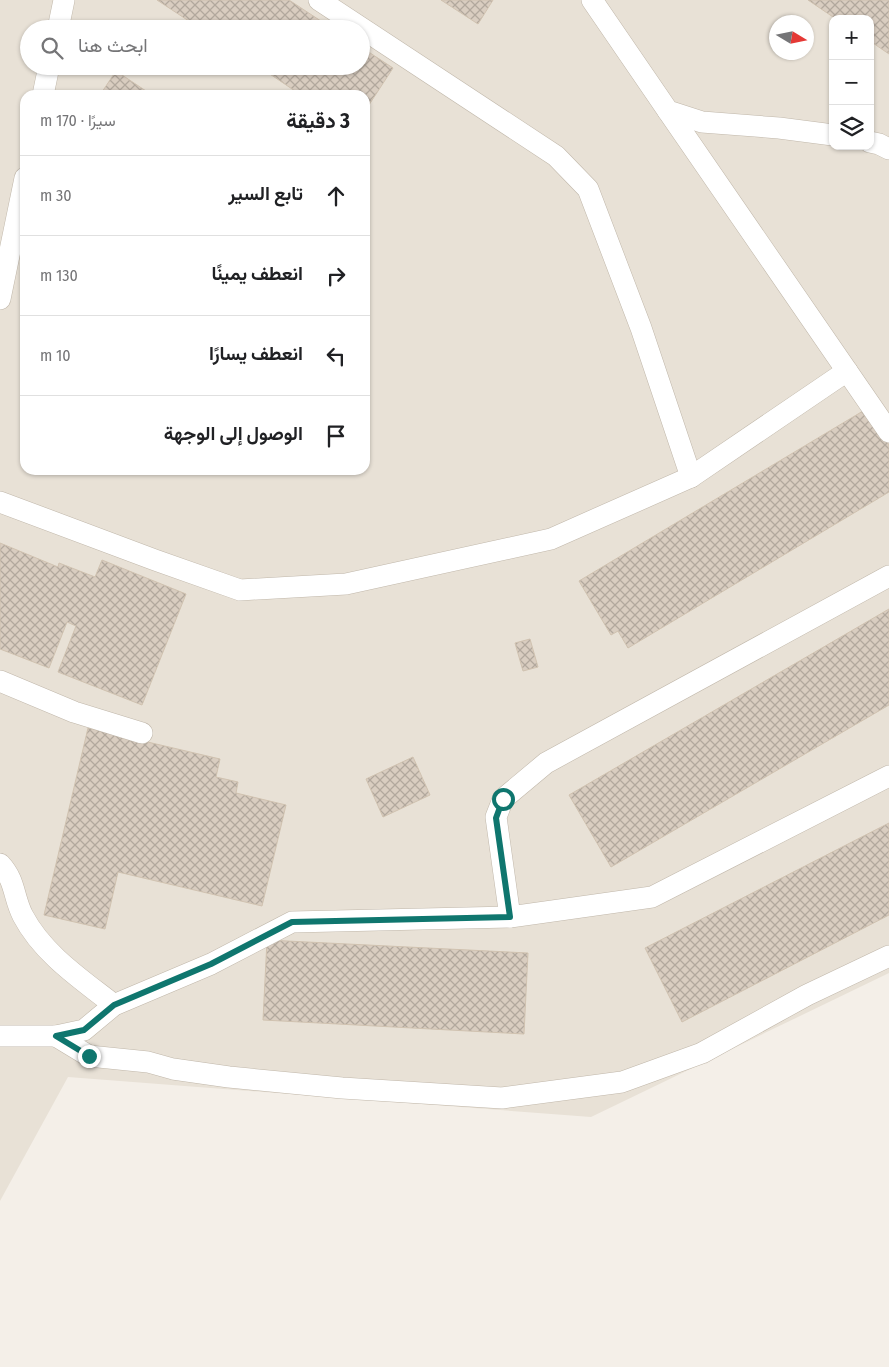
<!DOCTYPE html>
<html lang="ar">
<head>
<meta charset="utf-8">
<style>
	body { margin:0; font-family:"Fira Sans Condensed",Vazirmatn,sans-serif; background:#f6f6f6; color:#202124; direction:rtl }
	.controls { position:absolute; right:15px; top:15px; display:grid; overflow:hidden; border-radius:10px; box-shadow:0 1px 4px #0004 }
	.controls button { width:45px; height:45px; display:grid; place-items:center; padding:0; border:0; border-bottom:1px solid #e0e0e0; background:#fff; color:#202124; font:25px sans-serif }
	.compass { position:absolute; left:769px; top:15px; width:45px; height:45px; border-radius:50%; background:#fff; box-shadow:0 1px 4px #0004; rotate:100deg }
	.stop { position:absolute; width:15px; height:15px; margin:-11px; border:4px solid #0f766e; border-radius:50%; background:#fff }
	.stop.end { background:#0f766e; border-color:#fff; box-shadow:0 1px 5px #0008 }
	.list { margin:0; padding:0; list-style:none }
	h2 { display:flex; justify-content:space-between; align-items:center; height:65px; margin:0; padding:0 20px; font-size:21px }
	h2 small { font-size:16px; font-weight:400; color:#757577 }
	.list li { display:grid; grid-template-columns:32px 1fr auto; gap:15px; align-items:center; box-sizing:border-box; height:80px; padding:0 20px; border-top:1px solid #e0e0e0 }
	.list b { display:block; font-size:19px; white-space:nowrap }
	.list em { font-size:16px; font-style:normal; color:#757577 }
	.icon { flex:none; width:28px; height:28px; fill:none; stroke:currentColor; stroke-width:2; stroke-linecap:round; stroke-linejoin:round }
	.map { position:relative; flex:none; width:889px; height:1367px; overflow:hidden; direction:ltr }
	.search { position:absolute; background:#fff; box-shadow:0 1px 4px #0004; left:20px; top:20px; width:350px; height:55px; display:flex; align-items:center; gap:12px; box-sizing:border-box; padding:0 18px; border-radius:28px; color:#757577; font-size:19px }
	.panel { position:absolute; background:#fff; box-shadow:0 1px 4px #0004; left:20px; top:90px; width:350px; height:385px; border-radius:15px; direction:rtl }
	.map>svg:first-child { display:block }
</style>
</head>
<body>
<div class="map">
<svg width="889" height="1367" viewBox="0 0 889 1367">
	<defs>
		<pattern id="building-cross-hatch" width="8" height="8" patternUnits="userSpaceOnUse" patternTransform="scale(1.25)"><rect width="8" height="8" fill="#d9cdc0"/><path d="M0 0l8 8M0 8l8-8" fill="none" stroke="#b2a89d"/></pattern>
	</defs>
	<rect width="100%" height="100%" fill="#f4efe8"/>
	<path fill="#e8e1d6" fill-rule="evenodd" d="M0,0H889V973L591,1117L68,1077L0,1201ZM833,19H870V146H833ZM776,22H806V52H776ZM29,29H361V66H29ZM25,95H365V470H25Z"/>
	<g fill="url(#building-cross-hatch)" stroke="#d0c2b0">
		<path d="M157,0H289L333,29H201Z"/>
		<path d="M441,0H493L478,24Z"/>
		<path d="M808,0H889V54L870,41V19H836Z"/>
		<path d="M361,47L393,68L365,111V95H301L258,66H361Z"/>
		<path d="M116,71L152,95H100Z"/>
		<path d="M868,408L889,445V492L628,648L618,631L611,635L579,581Z"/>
		<path d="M0,543L58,567L59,563L95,577L102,560L186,594L142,705L58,672L76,626L67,622L49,668L0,649Z"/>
		<path d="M889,609V705L611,867L569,795Z"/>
		<path d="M530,639L538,667L523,671L515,643Z"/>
		<path d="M88,728L220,759L216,777L238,782L236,793L286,805L262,906L118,872L105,929L44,915Z"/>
		<path d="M413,757L430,795L383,817L366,779Z"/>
		<path d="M889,823V915L682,1022L645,948Z"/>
		<path d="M267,940L528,953L524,1034L263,1020Z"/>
	</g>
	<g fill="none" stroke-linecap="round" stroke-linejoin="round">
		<g stroke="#c0b7aa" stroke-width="22">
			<g id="street">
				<path d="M319,0L556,156L588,189L641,328L691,477"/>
				<path d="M592,0L668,111L702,122L779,128L833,135"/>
				<path d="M58,29L64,0"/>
				<path d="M43,95L49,66"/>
				<path d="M668,111L889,432"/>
				<path d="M870,142L879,144L889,149"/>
				<path d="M0,299L25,178"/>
				<path d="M0,502L155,560L240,590L346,584L551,539L691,477L847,371"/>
				<path d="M0,681L74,712L142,733"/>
				<path d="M0,864C16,881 13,897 23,916C43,954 81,979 114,1005"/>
				<path d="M510,917L496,817L503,799L546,763L889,576"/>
				<path d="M0,1036H56L84,1030L114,1005L211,964L292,922L510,917L652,897L889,776"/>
				<path d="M56,1036L89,1056L148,1062L173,1069L229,1077L342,1088L502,1098L622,1082L702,1053L807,995L889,956"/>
			</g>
		</g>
		<use href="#street" stroke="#fff" stroke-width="21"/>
	</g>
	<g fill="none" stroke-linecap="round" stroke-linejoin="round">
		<path stroke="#0f766e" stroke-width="6" d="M89,1056L56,1036L84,1030L114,1005L211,964L292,922L510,917L496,818L503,799"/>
	</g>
</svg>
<div class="controls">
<button>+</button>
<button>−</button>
<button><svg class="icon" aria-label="layers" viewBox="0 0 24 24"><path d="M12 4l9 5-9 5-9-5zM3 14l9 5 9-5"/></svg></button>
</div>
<svg class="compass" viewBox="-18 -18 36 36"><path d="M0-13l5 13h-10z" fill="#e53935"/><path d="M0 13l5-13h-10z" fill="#757577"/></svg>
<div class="stop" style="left:503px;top:799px"></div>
<div class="stop end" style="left:89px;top:1056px"></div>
<div class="search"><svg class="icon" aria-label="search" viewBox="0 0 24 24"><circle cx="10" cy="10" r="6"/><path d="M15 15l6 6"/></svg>ابحث هنا</div>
<section class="panel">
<h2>3 دقيقة<small>سيرًا · 170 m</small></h2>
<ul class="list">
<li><svg class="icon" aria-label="ahead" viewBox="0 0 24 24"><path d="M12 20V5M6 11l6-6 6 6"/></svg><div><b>تابع السير</b></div><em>30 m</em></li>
<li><svg class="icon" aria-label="right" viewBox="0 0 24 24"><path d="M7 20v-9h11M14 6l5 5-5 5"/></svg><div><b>انعطف يمينًا</b></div><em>130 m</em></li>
<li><svg class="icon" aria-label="left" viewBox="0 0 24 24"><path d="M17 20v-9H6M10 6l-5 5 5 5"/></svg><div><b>انعطف يسارًا</b></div><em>10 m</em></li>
<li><svg class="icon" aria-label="arrive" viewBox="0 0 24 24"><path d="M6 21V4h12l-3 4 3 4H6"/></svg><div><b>الوصول إلى الوجهة</b></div></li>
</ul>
</section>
</div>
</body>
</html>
